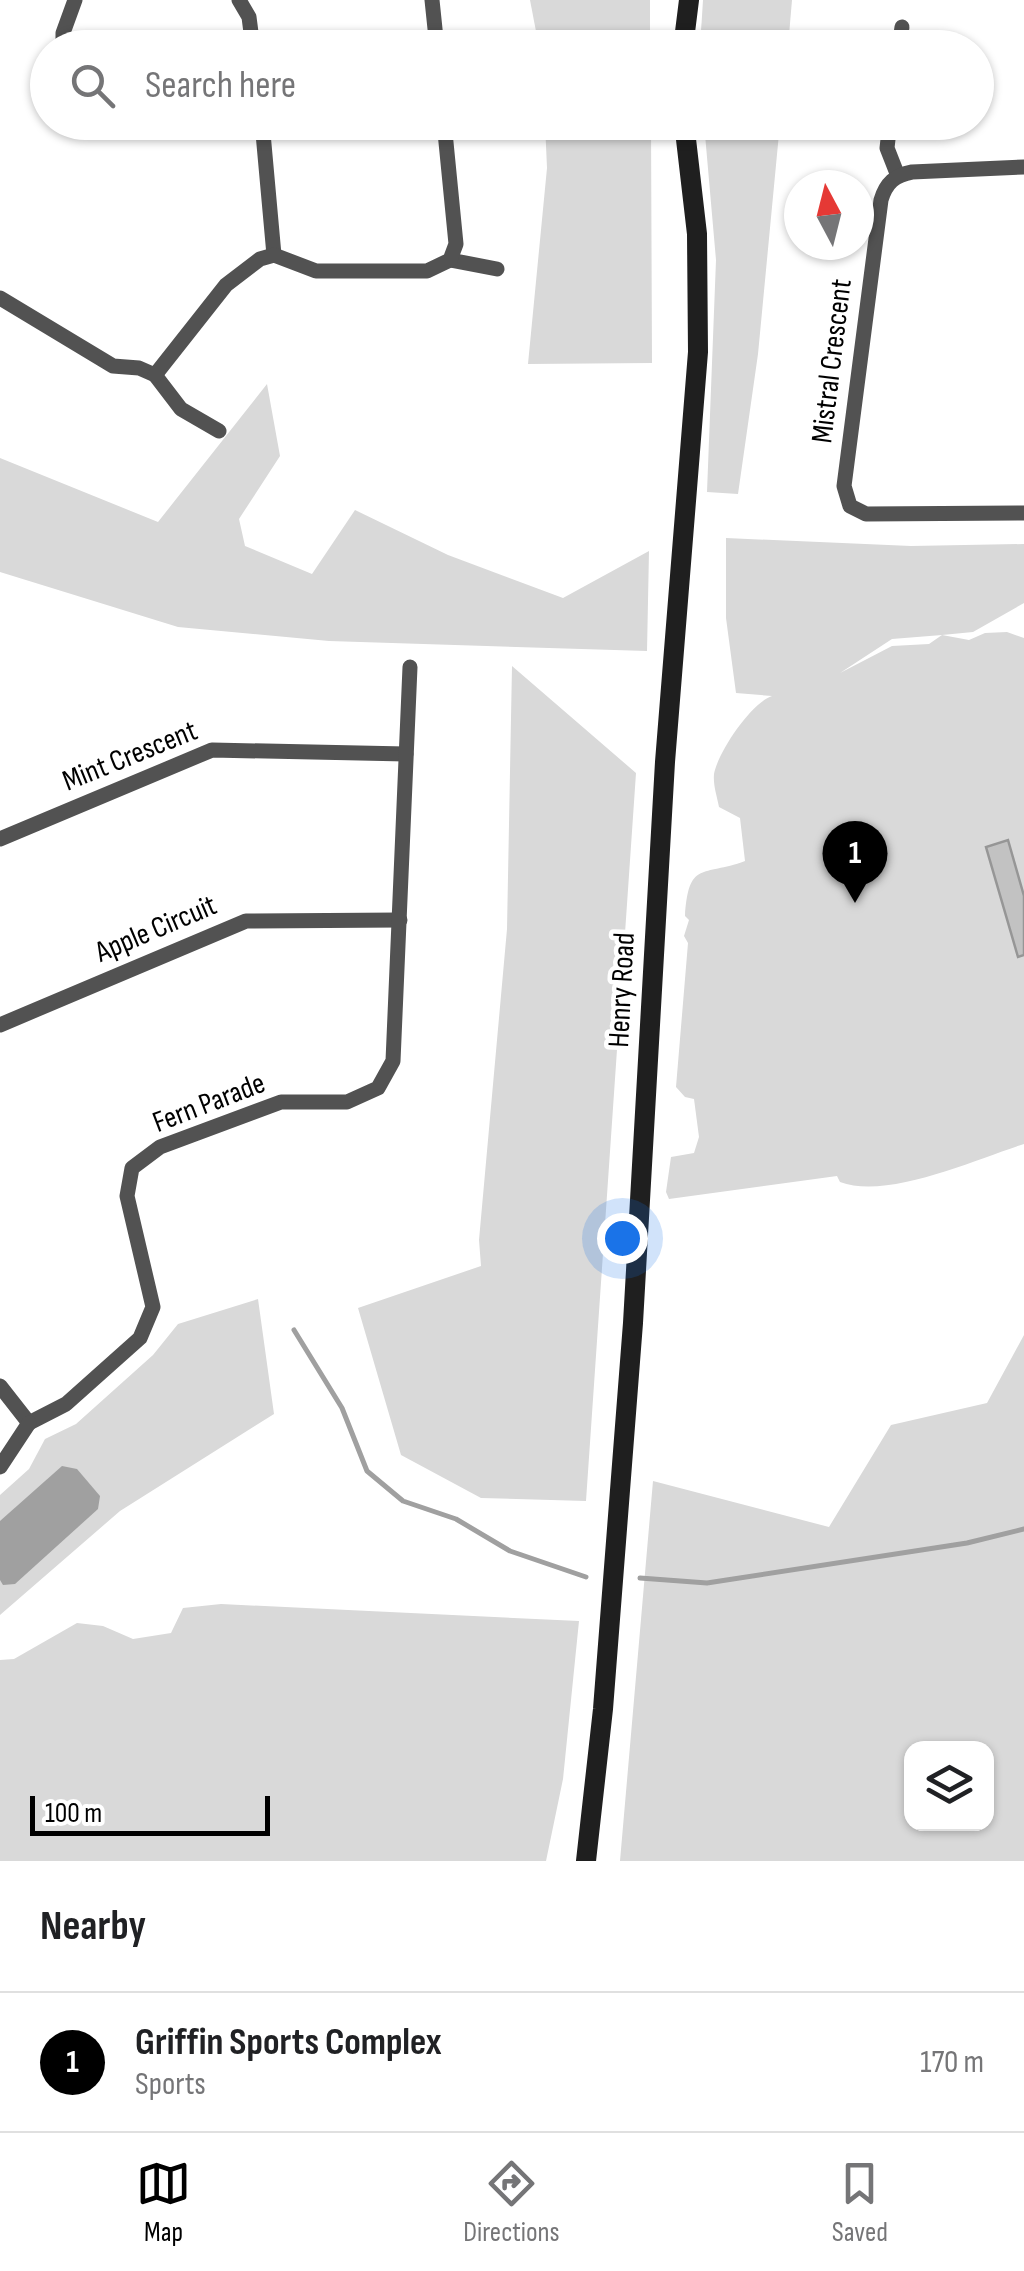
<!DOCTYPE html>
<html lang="en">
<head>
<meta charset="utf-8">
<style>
	body { margin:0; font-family:"Sofia Sans Condensed",sans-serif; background:#f6f6f6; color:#202124 }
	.controls { position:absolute; right:30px; bottom:30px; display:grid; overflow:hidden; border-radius:20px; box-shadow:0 2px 8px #0004 }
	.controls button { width:90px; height:90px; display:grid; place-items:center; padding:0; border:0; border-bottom:2px solid #e0e0e0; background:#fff; color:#202124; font:50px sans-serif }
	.compass { position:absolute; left:784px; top:170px; width:90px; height:90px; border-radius:50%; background:#fff; box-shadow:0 2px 8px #0004; rotate:353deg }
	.scale { position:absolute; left:30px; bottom:25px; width:240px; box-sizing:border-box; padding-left:10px; border:5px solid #000; border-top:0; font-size:28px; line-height:35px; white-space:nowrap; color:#000; -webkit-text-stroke:8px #fff; paint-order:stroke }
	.you { position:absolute; left:622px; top:1238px; width:35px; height:35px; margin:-25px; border:8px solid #fff; border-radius:50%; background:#1a73e8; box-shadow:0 0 0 15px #1a73e833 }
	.badge { display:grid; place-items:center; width:65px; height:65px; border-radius:50%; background:#000; color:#fff; font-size:32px; font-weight:700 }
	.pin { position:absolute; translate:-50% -82px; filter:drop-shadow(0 2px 5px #0008) }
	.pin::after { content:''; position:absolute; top:52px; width:35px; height:30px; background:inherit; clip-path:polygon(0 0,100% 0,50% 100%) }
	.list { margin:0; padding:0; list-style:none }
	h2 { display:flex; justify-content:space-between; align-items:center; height:130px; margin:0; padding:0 40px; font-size:42px }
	h2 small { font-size:32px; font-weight:400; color:#757577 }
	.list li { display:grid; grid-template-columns:65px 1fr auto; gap:30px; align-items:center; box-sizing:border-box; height:140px; padding:0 40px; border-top:2px solid #e0e0e0 }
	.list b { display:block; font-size:38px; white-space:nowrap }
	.list p { margin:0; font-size:32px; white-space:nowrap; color:#757577 }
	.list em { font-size:32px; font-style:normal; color:#757577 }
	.icon { flex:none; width:55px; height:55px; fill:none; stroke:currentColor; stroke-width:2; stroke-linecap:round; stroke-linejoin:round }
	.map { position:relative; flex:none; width:1024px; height:1861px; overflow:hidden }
	.search { position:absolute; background:#fff; box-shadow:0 2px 8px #0004; left:30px; right:30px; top:30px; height:110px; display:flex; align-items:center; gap:25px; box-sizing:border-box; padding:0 35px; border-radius:55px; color:#757577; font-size:38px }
	.sheet { height:270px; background:#fff }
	nav { display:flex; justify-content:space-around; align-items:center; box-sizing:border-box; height:140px; border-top:2px solid #e0e0e0; background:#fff; font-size:28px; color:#757577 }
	nav a { display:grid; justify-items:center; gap:5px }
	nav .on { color:#000 }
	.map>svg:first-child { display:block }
</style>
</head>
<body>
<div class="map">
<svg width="1024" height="1861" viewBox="0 0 1024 1861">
	<rect width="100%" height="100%" fill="#fff"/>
	<g fill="#d9d9d9" fill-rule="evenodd">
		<path d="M530,0H650V47H539Z"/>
		<path d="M703,0H792L788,47H700Z"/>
		<path d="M545,123H651L652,363L528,364L547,168Z"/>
		<path d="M704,123H780L758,354L738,494L707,492L716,260Z"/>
		<path d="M267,384L280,456L239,519L245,546L312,574L355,510L448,555L563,598L649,551L647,651L329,641L178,627L0,572V458L158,522Z"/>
		<path d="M726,538L911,546L1024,544V603L973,632L942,635L969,640L985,633L1007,632L1024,638V1144C976,1159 888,1200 840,1182L837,1176L669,1199L666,1192L671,1157L694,1153L699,1137L694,1099L685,1097L676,1087L688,943L684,936L689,920L685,916C689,860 702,877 745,861L740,818L719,807C717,796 713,786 714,774C718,752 751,703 772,696L736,693L726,618ZM942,635L929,644L892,646L840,673L892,639Z"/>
		<path d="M512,666L636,773L586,1501L481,1498L401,1455L358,1308L481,1266L479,1240L507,929Z"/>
		<path d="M258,1299L274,1414L120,1511L0,1615V1495L29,1469L45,1439L76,1424L153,1355L178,1324Z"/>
		<path d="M1024,1335V1861H620L653,1481L829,1527L891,1425L987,1403ZM912,1748H986V1824H912Z"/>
		<path d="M221,1604L579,1621L563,1779L546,1861H0V1660L14,1659L77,1623L103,1626L133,1639L171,1633L183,1608Z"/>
	</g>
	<path fill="#a0a0a0" d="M62,1466L77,1469L100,1496L98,1509L15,1584L3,1585L0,1580V1521Z"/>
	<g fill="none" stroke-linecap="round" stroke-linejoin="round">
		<g stroke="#a0a0a0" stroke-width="5">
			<path d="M294,1330L342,1408L367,1471L403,1501L456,1519L510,1551L586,1577"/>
			<path d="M640,1578L707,1583L967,1543L1024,1529"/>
		</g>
	</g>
	<path fill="#c2c2c2" stroke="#969696" stroke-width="2.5" d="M1008,840L1024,896V955L1018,957L986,847Z"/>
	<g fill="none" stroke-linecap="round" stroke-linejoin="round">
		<g stroke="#525252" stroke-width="15">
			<path d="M239,0L249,17L253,48"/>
			<path d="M432,0L437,48"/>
			<path d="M63,48V33L75,0"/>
			<path d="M899,48L902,27"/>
			<path d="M75,122L76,130"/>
			<path d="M262,122L274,255"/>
			<path d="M890,122L887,148L898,176"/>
			<path d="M1024,167L912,172C895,175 886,183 881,200L844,486L850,506L866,514L1024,513"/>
			<path d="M450,260L497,269"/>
			<path d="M0,298L113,366L139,368L155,375L181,409L219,431"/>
			<path d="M155,375L226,285L260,259L274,255L316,271H427L450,260L456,244L444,122"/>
			<path d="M0,839L212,750L406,754"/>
			<path d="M0,1025L246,921L400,920"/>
			<path d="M0,1386L29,1423"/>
			<path d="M29,1423L66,1404L140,1338L153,1307L127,1196L132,1168L160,1147L281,1102H347L378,1088L393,1061L410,667"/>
			<path d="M0,1467L29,1423"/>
		</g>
		<g stroke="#1f1f1f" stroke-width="20">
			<path d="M683,48L689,0"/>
			<path d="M586,1861L603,1709L633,1323L665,762L698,352L697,234L684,122"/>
		</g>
	</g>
	<g text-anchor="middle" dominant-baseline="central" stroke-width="9" stroke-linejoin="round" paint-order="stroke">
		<g font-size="30" fill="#000" stroke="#fff">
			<text transform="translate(832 361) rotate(-83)">Mistral Crescent</text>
			<text transform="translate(130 756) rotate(-22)">Mint Crescent</text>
			<text transform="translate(156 929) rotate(-23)">Apple Circuit</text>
			<text transform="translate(622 990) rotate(-87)">Henry Road</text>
			<text transform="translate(209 1103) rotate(-21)">Fern Parade</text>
		</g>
	</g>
</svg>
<div class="controls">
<button><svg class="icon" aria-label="layers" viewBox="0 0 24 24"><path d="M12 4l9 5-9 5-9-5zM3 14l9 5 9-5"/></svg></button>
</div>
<svg class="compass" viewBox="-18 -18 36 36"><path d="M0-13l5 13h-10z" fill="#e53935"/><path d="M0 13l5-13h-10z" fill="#757577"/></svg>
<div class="scale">100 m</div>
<div class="you"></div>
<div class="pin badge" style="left:855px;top:903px">1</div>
<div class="search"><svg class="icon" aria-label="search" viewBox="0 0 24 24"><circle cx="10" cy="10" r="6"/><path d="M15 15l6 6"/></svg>Search here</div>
</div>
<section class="sheet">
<h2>Nearby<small></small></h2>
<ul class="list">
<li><span class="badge">1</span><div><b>Griffin Sports Complex</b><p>Sports</p></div><em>170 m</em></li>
</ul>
</section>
<nav>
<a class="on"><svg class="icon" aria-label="map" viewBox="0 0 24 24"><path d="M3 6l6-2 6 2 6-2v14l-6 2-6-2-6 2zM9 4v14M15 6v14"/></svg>Map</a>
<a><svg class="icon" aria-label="directions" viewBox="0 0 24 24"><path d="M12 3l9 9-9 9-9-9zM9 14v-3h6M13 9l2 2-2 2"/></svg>Directions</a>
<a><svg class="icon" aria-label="saved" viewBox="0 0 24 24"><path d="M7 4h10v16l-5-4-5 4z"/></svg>Saved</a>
</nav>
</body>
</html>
